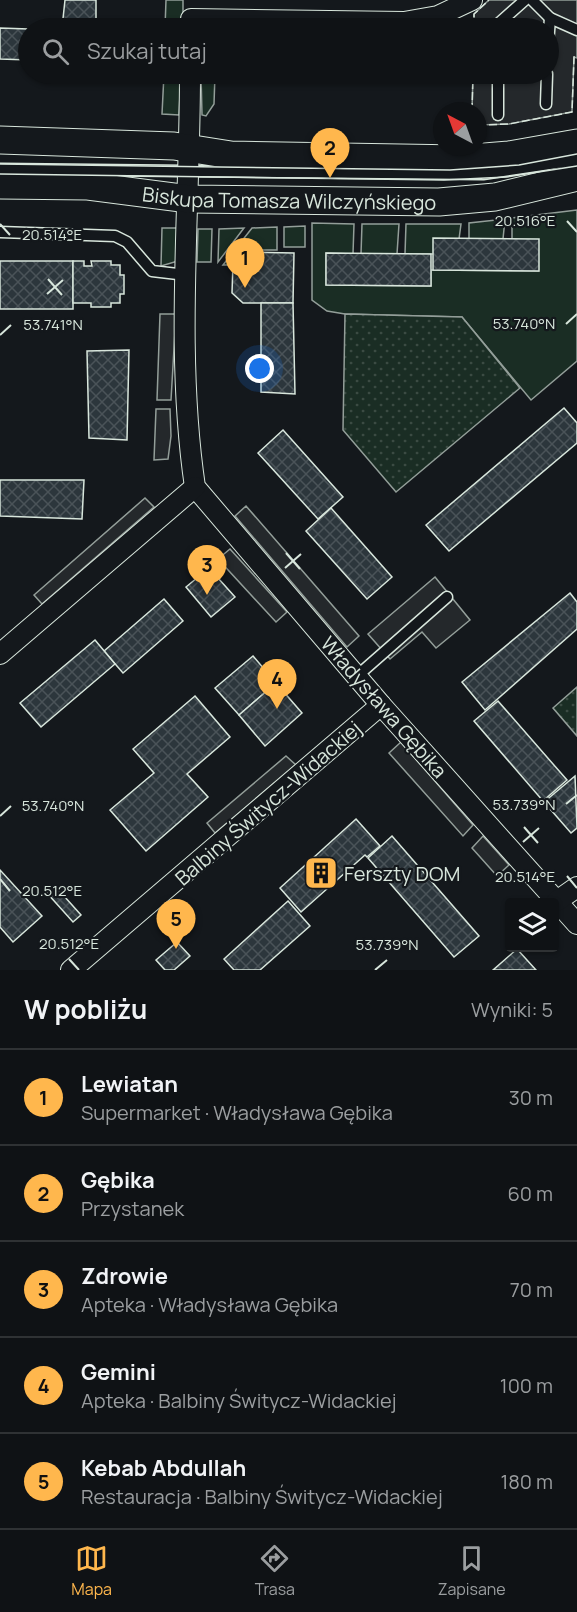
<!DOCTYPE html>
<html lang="pl">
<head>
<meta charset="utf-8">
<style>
	body { margin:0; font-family:Manrope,sans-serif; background:#1d2022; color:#f1f3f6 }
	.controls { position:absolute; right:18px; bottom:18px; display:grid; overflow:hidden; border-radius:6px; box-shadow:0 2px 4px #0004 }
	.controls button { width:54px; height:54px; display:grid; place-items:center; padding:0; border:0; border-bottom:2px solid #2f3234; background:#0f1215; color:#f1f3f6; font:30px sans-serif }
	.compass { position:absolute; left:433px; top:102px; width:54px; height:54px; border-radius:50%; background:#0f1215; box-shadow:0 2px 4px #0004; rotate:319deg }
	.you { position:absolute; left:260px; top:369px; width:21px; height:21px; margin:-15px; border:4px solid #fff; border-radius:50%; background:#1a73e8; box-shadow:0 0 0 9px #1a73e833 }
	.badge { display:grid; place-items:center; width:39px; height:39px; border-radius:50%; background:#ffb74d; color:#111; font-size:20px; font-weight:700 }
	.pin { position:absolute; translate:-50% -50px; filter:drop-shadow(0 2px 3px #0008) }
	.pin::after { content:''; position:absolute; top:32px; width:21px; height:18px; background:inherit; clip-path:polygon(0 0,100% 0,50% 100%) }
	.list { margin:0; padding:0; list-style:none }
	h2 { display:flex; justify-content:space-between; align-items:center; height:78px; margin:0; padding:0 24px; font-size:26px }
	h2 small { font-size:20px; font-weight:400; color:#9b9ea0 }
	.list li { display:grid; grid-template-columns:39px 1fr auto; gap:18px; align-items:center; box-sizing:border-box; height:96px; padding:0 24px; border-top:2px solid #2f3234 }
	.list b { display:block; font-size:22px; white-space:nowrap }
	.list p { margin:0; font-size:20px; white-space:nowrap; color:#9b9ea0 }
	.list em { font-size:20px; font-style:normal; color:#9b9ea0 }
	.icon { flex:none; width:33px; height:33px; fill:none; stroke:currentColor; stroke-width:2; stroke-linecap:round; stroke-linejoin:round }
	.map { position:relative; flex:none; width:577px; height:970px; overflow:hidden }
	.search { position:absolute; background:#0f1215; box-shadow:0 2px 4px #0004; left:18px; right:18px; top:18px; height:66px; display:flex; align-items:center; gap:15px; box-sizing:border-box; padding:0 21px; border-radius:33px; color:#9b9ea0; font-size:22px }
	.sheet { height:558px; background:#0f1215 }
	nav { display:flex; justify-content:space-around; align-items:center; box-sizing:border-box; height:84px; border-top:2px solid #2f3234; background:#0f1215; font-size:16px; color:#9b9ea0 }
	nav a { display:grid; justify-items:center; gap:3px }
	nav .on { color:#ffb74d }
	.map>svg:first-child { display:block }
</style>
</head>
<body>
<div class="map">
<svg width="577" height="970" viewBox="0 0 577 970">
	<defs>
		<pattern id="park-dots" width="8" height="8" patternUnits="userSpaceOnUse" patternTransform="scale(1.5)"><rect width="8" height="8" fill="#1a2d24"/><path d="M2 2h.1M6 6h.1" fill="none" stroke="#3b4b43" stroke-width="1.8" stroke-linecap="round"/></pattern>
		<pattern id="building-cross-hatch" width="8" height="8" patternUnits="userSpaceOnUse" patternTransform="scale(1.5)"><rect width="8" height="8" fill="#2c363c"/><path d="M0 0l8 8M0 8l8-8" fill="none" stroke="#4a5358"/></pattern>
	</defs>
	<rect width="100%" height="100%" fill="#14181c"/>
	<g fill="#1a2d24" stroke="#939e99" stroke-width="1.5">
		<path d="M166,0H183V28H165Z"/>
		<path d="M164,74H181L179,115L162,114Z"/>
		<path d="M201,74H215L214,104L206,116L202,115Z"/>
		<path d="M577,210V361L531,400L462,317L345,314L327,311L312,300V223L354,224L353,254L326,253V285L431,286V270L538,271L512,239V218Z"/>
		<path d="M505,219L503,239H469V223Z"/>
		<path d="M362,224H399L397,254H361Z"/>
		<path d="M406,224H461L459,239L433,254H405Z"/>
		<path d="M305,226V247H284V227Z"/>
		<path d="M277,227V250H242L231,265H223L252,228Z"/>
		<path d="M162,228H178V261L161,266Z"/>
		<path d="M244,228L218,262L219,229Z"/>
		<path d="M198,229H212L211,262H197Z"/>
	</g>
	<g fill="url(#park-dots)" stroke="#939e99" stroke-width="1.5">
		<path d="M345,314L462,317L520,388L396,492L343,430Z"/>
		<path d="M577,687V736L553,708Z"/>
	</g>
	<g fill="#24282b" stroke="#939e99" stroke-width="1.5">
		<path d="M489,0H577V58L574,57L572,112L509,124L478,125V111H472L473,74H548V28H474V14Z"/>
		<path d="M160,314H176L171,400H157Z"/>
		<path d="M156,409H170L171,436L168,459L154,460Z"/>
		<path d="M145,498L154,507L42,604L34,595Z"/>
		<path d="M246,506L359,636L347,647L235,516Z"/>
		<path d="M230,549L287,612L276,622L218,559Z"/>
		<path d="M435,577L470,620L436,648L422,632L390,659L368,634Z"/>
		<path d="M401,742L473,825L463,836L389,753Z"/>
		<path d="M286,756L296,765L215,833L207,823Z"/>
		<path d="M483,836L509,865L497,876L472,848Z"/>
	</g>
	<g fill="url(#building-cross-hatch)" stroke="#d8e6dc" stroke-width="1.5">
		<path d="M65,0H96V28H62Z"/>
		<path d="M0,28L28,29V60L0,59Z"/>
		<path d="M433,238L539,239V271L433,270Z"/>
		<path d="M244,252L294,253L293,303H243L232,293L233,263Z"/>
		<path d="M326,253L431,254V286L326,285Z"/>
		<rect x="0" y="261" width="73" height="48"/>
		<path d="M73,261H84V266H92L91,261H111V265H120V275H124V294H120V303H111V307H91V303H73Z"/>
		<path d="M261,303H293L295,394L261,392Z"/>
		<path d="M129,350L127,440L89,438L87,351Z"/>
		<path d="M564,408L577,423V443L449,551L426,525Z"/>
		<path d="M283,430L343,497L318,519L258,453Z"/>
		<path d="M0,480H84L82,519L0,516Z"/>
		<path d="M331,508L392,577L367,599L306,531Z"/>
		<path d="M209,568L235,597L211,617L186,587Z"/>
		<path d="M570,593L577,602V629L485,710L462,682Z"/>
		<path d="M164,599L183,621L123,673L104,651Z"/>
		<path d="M95,640L115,664L41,727L20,703Z"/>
		<path d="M253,656L276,683L239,715L215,688Z"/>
		<path d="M276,683L302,713L265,746L239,715Z"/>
		<path d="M195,696L230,737L187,774L208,797L146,851L110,810L154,773L133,749Z"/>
		<path d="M498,701L567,780L543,801L474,721Z"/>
		<path d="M575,776L577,828L571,833L544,802Z"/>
		<path d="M356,819L380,846L367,857L365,855L301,912L280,888Z"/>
		<path d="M392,836L479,936L454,957L368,858Z"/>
		<path d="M0,870L42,916L13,942L0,927Z"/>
		<path d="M55,886L81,915L73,922L47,893Z"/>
		<path d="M288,901L310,926L260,970H234L224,959Z"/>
		<path d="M177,942L190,956L174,970H165L156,960Z"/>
		<path d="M517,949L536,970H493Z"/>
	</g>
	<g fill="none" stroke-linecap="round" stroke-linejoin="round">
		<g stroke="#d8e6dc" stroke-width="13">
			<g id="lane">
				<path d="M532,0L550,18L577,30"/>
				<path d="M499,28V23L525,0"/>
				<path d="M548,45L550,18"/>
				<path d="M546,104L547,74"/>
				<path d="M498,115V74"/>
				<path d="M0,169L483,174L577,160"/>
				<path d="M0,232L115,236L127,242L152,271L186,275"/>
				<path d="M357,676L447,597"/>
			</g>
		</g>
		<g stroke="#d8e6dc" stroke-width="22">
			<g id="street">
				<path d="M191,19L404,22L438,16L472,0"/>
				<path d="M190,74C190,209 175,353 195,487L381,705L577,924"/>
				<path d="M0,654L195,487"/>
				<path d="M557,901L577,887"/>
				<path d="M71,970L381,705"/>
			</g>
		</g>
		<g stroke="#d8e6dc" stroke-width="29">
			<g id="secondary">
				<path d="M0,140L174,146L231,155L460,159L509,155L577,143"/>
				<path id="s1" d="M0,185L88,186L189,199L439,202L495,197L577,177"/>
			</g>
		</g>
		<use href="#lane" stroke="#14181c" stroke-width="10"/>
		<use href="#street" stroke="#14181c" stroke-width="20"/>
		<use href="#secondary" stroke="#14181c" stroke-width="27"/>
		<g stroke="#d8e6dc" stroke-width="1.5">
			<path d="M0,164L450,170L519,165L577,154"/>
			<path d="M0,174L444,180L507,177L577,166"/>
		</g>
		<g stroke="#d8e6dc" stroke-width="1.5" stroke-dasharray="8 3" stroke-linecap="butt">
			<path d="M474,28V14L489,0"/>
			<path d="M472,111L473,74"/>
			<path d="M478,125L509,124L572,112L574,57L577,58"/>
		</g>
	</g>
	<path fill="none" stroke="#d8e6dc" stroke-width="2" d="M567,221L577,232M0,224L10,235M48,279L62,295M47,294L63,280M566,324L577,314M0,335L11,325M286,553L300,569M285,568L301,554M566,804L577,795M0,816L11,806M524,827L538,843M523,842L539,828M567,876L577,888M0,879L10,891M69,959L79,970M375,970L387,960"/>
	<defs>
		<g id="building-square" transform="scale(1.725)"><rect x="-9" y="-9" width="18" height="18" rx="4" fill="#ffb74d" stroke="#14181c"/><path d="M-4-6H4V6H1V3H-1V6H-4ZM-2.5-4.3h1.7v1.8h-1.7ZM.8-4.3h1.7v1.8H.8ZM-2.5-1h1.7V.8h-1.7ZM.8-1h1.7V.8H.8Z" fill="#111"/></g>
	</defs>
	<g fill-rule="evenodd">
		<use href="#building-square" x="321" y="873"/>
	</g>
	<g text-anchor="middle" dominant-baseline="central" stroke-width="4.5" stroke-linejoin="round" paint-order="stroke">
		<g font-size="20" fill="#d8e6dc" stroke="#14181c">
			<text stroke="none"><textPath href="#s1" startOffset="290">Biskupa Tomasza Wilczyńskiego</textPath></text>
			<text transform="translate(384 707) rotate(49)">Władysława Gębika</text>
			<text transform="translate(268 803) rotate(-41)">Balbiny Świtycz-Widackiej</text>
		</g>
		<g font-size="20" fill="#d8e6dc" stroke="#14181c" text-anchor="start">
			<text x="344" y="873">Ferszty DOM</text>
		</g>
	</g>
	<g font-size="15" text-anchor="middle" fill="#d8e6dc" stroke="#14181c" stroke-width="4.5" stroke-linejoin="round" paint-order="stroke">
		<text x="525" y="226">20.516°E</text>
		<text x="52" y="240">20.514°E</text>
		<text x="524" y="329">53.740°N</text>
		<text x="53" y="330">53.741°N</text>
		<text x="524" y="810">53.739°N</text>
		<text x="53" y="811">53.740°N</text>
		<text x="525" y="882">20.514°E</text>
		<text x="52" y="896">20.512°E</text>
		<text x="69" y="949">20.512°E</text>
		<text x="387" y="950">53.739°N</text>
	</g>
</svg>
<div class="controls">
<button><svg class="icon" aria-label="layers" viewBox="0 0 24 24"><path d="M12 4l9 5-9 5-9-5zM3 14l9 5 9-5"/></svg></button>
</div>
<svg class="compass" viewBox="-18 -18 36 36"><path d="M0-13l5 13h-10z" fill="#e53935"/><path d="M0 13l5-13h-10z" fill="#9b9ea0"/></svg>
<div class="you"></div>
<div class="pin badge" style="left:245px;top:288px">1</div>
<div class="pin badge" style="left:330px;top:178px">2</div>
<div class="pin badge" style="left:207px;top:595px">3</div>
<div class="pin badge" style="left:277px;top:709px">4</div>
<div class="pin badge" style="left:176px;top:949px">5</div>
<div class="search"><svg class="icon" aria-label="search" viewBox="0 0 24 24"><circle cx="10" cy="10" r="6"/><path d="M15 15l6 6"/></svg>Szukaj tutaj</div>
</div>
<section class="sheet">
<h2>W pobliżu<small>Wyniki: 5</small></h2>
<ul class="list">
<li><span class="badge">1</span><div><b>Lewiatan</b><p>Supermarket · Władysława Gębika</p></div><em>30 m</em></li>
<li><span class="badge">2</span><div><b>Gębika</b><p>Przystanek</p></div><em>60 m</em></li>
<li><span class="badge">3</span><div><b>Zdrowie</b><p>Apteka · Władysława Gębika</p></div><em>70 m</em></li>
<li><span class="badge">4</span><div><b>Gemini</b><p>Apteka · Balbiny Świtycz-Widackiej</p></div><em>100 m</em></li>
<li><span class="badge">5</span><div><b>Kebab Abdullah</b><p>Restauracja · Balbiny Świtycz-Widackiej</p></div><em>180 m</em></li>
</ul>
</section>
<nav>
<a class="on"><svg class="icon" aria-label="map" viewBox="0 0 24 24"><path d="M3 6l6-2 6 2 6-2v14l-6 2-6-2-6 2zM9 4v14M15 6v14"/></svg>Mapa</a>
<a><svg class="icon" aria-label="directions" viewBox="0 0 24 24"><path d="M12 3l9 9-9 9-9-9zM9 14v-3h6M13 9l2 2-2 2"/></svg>Trasa</a>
<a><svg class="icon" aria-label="saved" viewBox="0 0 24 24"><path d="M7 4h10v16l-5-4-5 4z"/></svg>Zapisane</a>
</nav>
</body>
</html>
